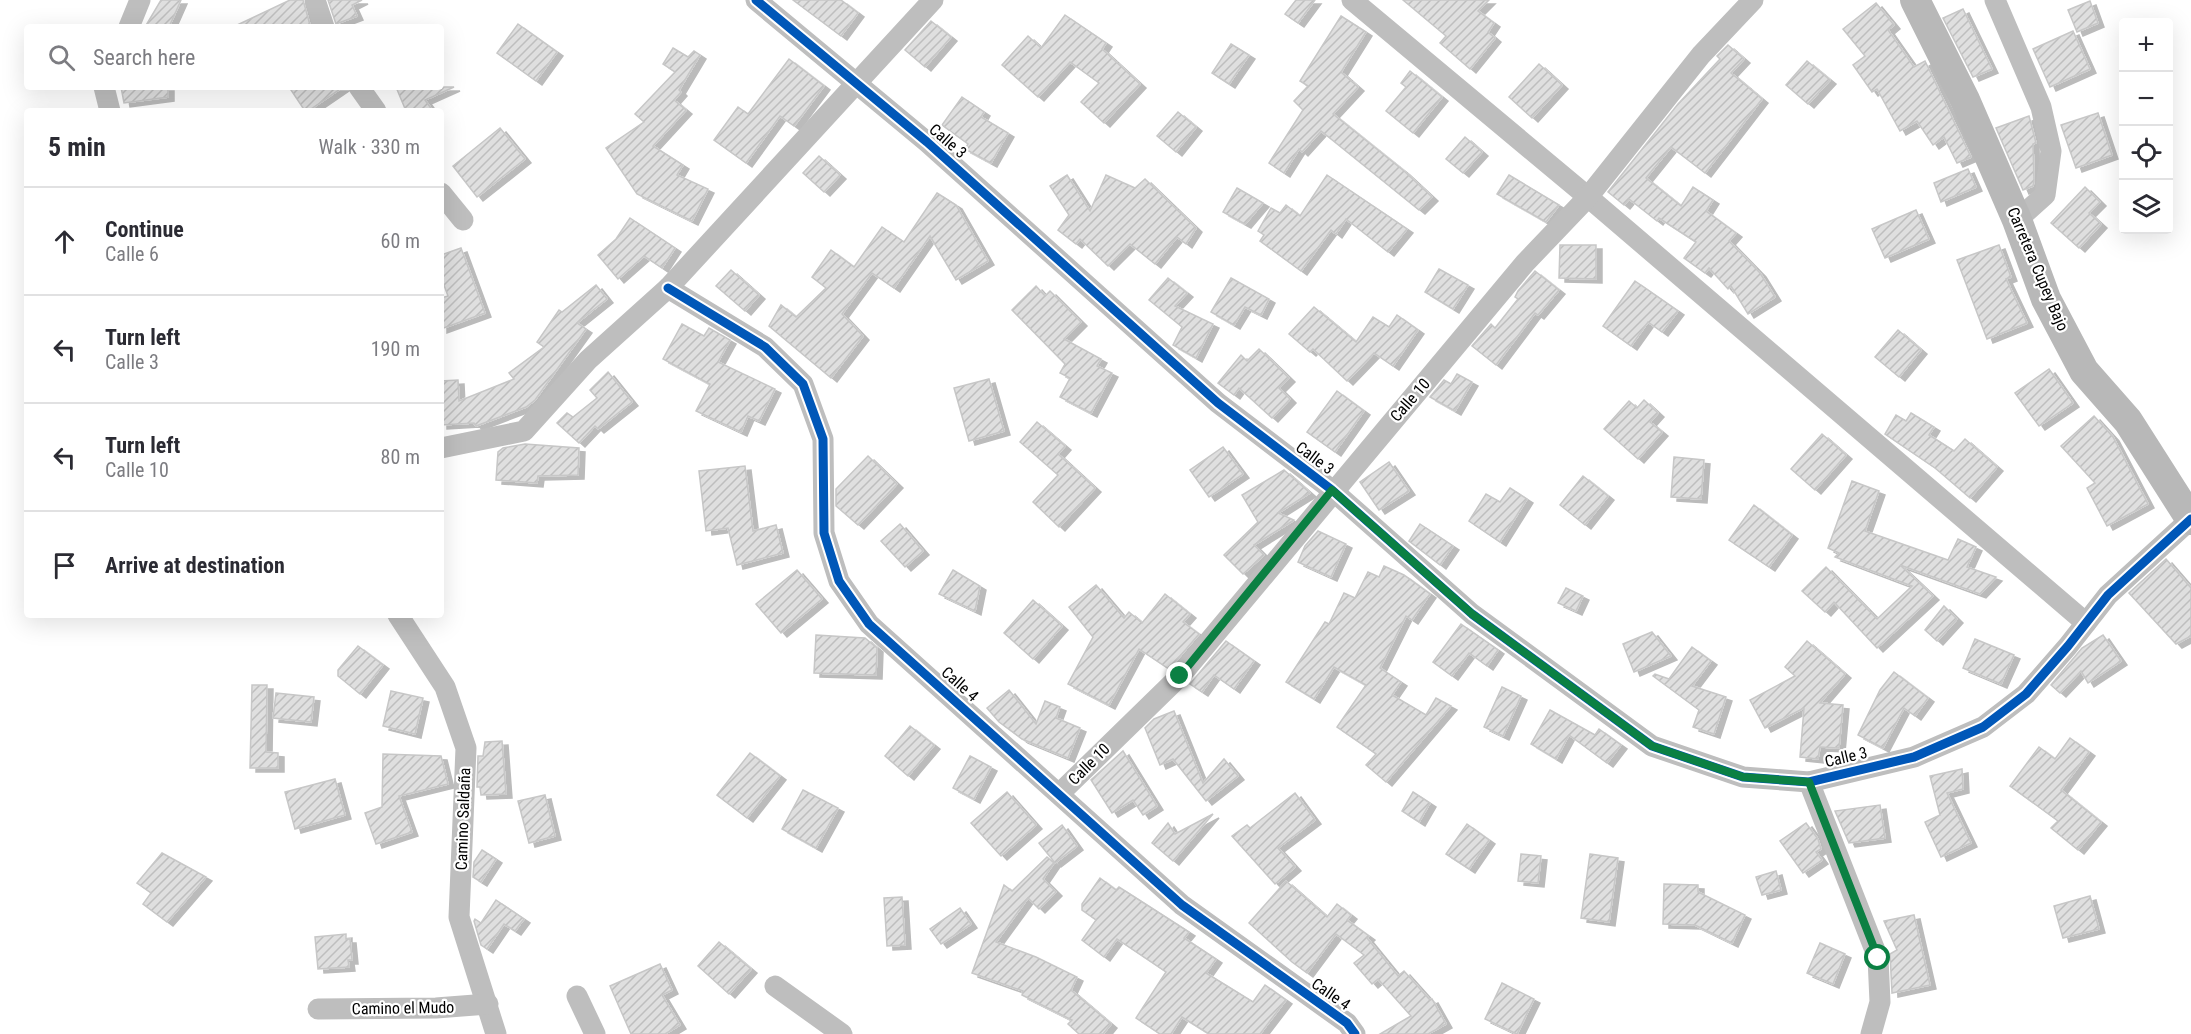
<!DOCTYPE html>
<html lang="en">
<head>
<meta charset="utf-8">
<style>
	body { margin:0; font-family:"Roboto Condensed",sans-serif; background:#f7f7f7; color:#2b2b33 }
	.controls { position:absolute; right:18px; top:18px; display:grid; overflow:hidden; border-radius:6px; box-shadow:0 6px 24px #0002 }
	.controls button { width:54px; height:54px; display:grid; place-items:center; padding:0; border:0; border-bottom:2px solid #e1e1e2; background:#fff; color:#2b2b33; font:30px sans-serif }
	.stop { position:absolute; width:18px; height:18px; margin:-14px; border:4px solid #0b8043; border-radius:50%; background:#fff }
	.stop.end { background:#0b8043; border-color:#fff; box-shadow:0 2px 6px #0008 }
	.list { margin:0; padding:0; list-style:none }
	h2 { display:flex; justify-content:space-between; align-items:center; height:78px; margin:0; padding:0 24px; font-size:26px }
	h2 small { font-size:20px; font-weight:400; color:#7c7c81 }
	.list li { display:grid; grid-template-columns:39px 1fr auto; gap:18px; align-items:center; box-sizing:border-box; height:108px; padding:0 24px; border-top:2px solid #e1e1e2 }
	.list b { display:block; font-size:22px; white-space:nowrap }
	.list p { margin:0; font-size:20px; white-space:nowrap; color:#7c7c81 }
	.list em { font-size:20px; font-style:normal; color:#7c7c81 }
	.icon { flex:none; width:33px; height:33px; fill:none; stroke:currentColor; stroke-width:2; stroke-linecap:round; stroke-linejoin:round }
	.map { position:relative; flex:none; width:2191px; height:1034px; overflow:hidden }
	.search { position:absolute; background:#fff; box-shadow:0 6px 24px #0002; left:24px; top:24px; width:420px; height:66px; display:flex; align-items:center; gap:15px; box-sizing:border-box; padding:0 21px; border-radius:6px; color:#7c7c81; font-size:22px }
	.panel { position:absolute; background:#fff; box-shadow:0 6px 24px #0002; left:24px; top:108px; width:420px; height:510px; border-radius:6px }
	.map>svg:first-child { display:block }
</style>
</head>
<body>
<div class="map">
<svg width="2191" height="1034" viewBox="0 0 2191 1034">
	<defs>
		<pattern id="building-hatch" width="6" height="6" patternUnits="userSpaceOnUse" patternTransform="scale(1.5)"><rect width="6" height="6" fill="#dfdfdf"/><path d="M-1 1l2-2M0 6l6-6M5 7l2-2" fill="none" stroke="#bebebe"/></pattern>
		<filter id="shadow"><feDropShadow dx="6" dy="4" stdDeviation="0" flood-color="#0004"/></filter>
	</defs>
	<rect width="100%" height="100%" fill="#fff"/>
	<g fill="url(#building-hatch)" stroke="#c7c7c7" stroke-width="1.5" filter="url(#shadow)">
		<path d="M161,0H181L169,27H145Z"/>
		<path d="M290,0H303L310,25L233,27Z"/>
		<path d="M328,0H362L352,5L357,16L336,24Z"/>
		<path d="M793,0H841L858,13L841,36Z"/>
		<path d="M1296,0H1315L1298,23L1285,14Z"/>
		<path d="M1403,0H1489L1478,11L1494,23L1488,32L1495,38L1470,69L1440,43L1446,36Z"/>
		<path d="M2090,1L2098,23L2077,32L2068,10Z"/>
		<path d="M1876,3L1894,25L1888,30L1914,67L1925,61L1971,157L1957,163L1944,137L1933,145L1917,121L1900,131L1877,89L1872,92L1853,65L1865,56L1843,29Z"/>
		<path d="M1963,9L1992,69L1973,77L1943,18Z"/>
		<path d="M1065,15L1106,43L1102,49L1140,84L1104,123L1081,102L1099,83L1070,62L1038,97L1002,65L1028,36L1041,48Z"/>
		<path d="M1341,16L1366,32L1341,72L1358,87L1333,114L1404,171L1432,197L1419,210L1321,131L1302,152L1299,149L1284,173L1269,163L1303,110L1294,101L1308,86L1300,81Z"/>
		<path d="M931,21L951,37L925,67L905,50Z"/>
		<path d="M518,24L557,52L536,81L497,53Z"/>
		<path d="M2073,31L2090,69L2050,87L2033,49Z"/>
		<path d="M1231,44L1249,55L1229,84L1212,73Z"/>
		<path d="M1728,45L1744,59L1731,73L1762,99L1705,173L1671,147L1646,178L1681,206L1693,187L1713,200L1706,211L1736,233L1729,241L1760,273L1775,297L1748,314L1731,286L1728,289L1709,268L1705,273L1684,258L1696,242L1659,218L1657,221L1629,199L1624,205L1608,192L1678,104L1720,59L1717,56Z"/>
		<path d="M673,48L688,57L694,51L700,55L679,90L681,92L674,100L686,110L653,146L683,165L677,175L708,189L692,221L637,194L606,148L644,122L635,114L675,72L663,64Z"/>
		<path d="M789,59L824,86L794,126L780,116L746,163L714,140L738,107L748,114Z"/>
		<path d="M1807,61L1830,80L1808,104L1786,85Z"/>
		<path d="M1539,64L1562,85L1532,118L1509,97Z"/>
		<path d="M1410,71L1442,97L1413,133L1386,111L1406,87L1401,83Z"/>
		<path d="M121,87H168V97L124,103Z"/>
		<path d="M289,87H343L308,111H305Z"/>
		<path d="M396,87H454L425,100L433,111H406Z"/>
		<path d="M962,97L984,112L981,117L1008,133L991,163L965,149L968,144L942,125Z"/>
		<path d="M1178,112L1196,127L1176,152L1157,136Z"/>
		<path d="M2098,113L2112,155L2076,168L2061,125Z"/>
		<path d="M2029,116L2036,143L2033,144L2034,181L2033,186L2023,190L1996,128Z"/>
		<path d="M500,128L525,159L477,197L453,166Z"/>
		<path d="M1465,137L1482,152L1463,173L1446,159Z"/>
		<path d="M819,156L840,175L824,192L803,173Z"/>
		<path d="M1968,169L1976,187L1941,202L1934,183Z"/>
		<path d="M1067,175L1090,211L1106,175L1135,188L1145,179L1196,228L1186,244L1177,237L1155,264L1130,244L1108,266L1080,239L1076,244L1058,230L1069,215L1050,186Z"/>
		<path d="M1327,175L1407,229L1388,252L1346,219L1336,234L1331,230L1301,271L1260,241L1264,235L1258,231L1271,208L1280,213L1286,205L1300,216Z"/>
		<path d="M1509,175L1559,205L1546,222L1497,194Z"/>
		<path d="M2085,187L2100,202L2089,213L2101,224L2079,248L2051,223Z"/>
		<path d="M1237,188L1263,203L1245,224L1223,212Z"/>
		<path d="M937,193L956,205L988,261L956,280L930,236L894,288L872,273L842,314L863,336L831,378L769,326L781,305L796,317L826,288L812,277L831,250L854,267L882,227L904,242Z"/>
		<path d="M1916,210L1929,239L1885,258L1872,229Z"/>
		<path d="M630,218L675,248L662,268L644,256L618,279L598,255L616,239Z"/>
		<path d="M1560,245H1596V279L1559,278Z"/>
		<path d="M1999,245L2011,277L2006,279L2027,323L1987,339L1957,260Z"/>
		<path d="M461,248L485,313L441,329V298L448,296L441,277V255Z"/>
		<path d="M1439,269L1468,285L1453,309L1425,292Z"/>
		<path d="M731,270L759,295L745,311L716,286Z"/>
		<path d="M1535,271L1559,290L1538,315L1535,313L1496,365L1472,346L1491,324L1495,328L1518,299L1515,297L1518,291Z"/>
		<path d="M1168,278L1187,293L1175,306L1213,324L1196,358L1173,345L1182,327L1149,300Z"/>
		<path d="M1231,278L1269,299L1261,315L1245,307L1234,325L1211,312Z"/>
		<path d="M1635,281L1678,311L1662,332L1648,322L1631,346L1603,326Z"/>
		<path d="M596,285L607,299L577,323L586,329L535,400L526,407L476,426L474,423L441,425V381L458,380L459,401L514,379L509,373L544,347L537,342L559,310L562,312Z"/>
		<path d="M1036,286L1045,296L1050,291L1081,322L1064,339L1101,359L1097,366L1112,373L1091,413L1060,397L1070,378L1060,373L1065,364L1012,310Z"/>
		<path d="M1314,307L1356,342L1373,317L1389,327L1397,315L1418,330L1393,366L1374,353L1347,381L1313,349L1310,352L1289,334Z"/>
		<path d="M682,324L704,336L709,328L730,340L718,362L775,389L759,421L748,416L741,432L696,411L710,384L663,359Z"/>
		<path d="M1898,330L1921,350L1899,377L1875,357Z"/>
		<path d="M1259,349L1289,378L1279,388L1290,399L1272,418L1239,388L1234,395L1218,383L1241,355L1247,361Z"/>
		<path d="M2049,369L2073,403L2039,426L2015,393Z"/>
		<path d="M608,372L632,402L598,429L595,426L579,443L557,423L567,413L573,417L597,398L590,390Z"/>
		<path d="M1457,374L1472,382L1455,411L1430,397L1444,380L1451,384Z"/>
		<path d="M989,379L1004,431L969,441L954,388Z"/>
		<path d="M1337,391L1364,411L1335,452L1307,432Z"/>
		<path d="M1644,400L1658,413L1650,422L1662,432L1638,459L1604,429L1629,401L1637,408Z"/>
		<path d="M1911,413L1934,427L1929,435L1954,451L1965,439L1997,467L1970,498L1935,468L1885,434L1896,415L1906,421Z"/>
		<path d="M2094,416L2113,437L2148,504L2107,526L2087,488L2095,483L2061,446Z"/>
		<path d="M1037,422L1065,446L1058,454L1095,488L1059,527L1033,502L1058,475L1020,442Z"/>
		<path d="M1822,434L1846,455L1815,490L1791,469Z"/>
		<path d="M525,444L579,448L578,475L538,476L537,483L496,480L498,452L503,448Z"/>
		<path d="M1223,447L1243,474L1209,497L1190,470Z"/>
		<path d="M868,456L897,484L858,525L836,506V489Z"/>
		<path d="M1674,457L1704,460L1701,499L1671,497Z"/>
		<path d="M1389,462L1409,491L1379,510L1360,482Z"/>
		<path d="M745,466L753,531L776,525L783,553L737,565L728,528L706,531L699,471Z"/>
		<path d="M1284,470L1310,493L1278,513L1294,520L1254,545L1264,555L1243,574L1224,555L1258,522L1242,495Z"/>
		<path d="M1583,476L1608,496L1585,525L1560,505Z"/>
		<path d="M1852,481L1879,491L1865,531L1948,560L1958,539L1976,547L1967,567L1996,577L1980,594L1900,565L1933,596L1877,648L1834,602L1825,612L1802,591L1826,567L1877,619L1912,586L1835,557L1839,553L1828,548Z"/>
		<path d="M1510,488L1527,499L1500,542L1469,521L1486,494L1500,502Z"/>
		<path d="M1754,505L1792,535L1769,567L1729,540Z"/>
		<path d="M900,524L923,551L905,567L881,541Z"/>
		<path d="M1420,524L1453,546L1440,565L1409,541Z"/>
		<path d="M1318,531L1346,544L1331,577L1298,562L1305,546Z"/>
		<path d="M2166,559L2191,588V636L2176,644L2129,593Z"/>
		<path d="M1384,566L1404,575L1430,594L1412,620L1406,616L1380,668L1401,682L1392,695L1426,715L1436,698L1451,706L1386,782L1366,765L1376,754L1337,727L1366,685L1334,667L1314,699L1286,682L1325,622L1329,624L1344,593L1355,598L1368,572L1379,577Z"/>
		<path d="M797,570L822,599L781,633L756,604Z"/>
		<path d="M953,570L980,586L975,611L939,594Z"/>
		<path d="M1096,585L1124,618L1129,612L1142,623L1165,594L1190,614L1183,622L1199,634L1169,669L1139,649L1109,705L1068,684L1093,637L1069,607Z"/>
		<path d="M1566,588L1583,596L1576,611L1558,603Z"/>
		<path d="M1033,600L1062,626L1033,659L1004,633Z"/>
		<path d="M1944,606L1957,619L1937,641L1925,630Z"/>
		<path d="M1461,624L1498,650L1487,666L1469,653L1452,676L1433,662Z"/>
		<path d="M1652,632L1671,656L1634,672L1623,644Z"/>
		<path d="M816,635L865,638L877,648L876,675L814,673Z"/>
		<path d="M2103,635L2121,661L2088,683L2081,671L2060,693L2051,685L2082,648Z"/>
		<path d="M1975,639L2014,655L2001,684L1963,668Z"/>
		<path d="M1226,641L1254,661L1234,689L1214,675L1202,692L1190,684Z"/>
		<path d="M1807,641L1845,674L1820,703L1843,705L1839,748L1820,747L1818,759L1800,757L1804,708L1765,728L1750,700L1795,676L1785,667Z"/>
		<path d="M358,646L383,665L360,694L338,676V670Z"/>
		<path d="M1692,647L1711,661L1692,686L1726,697L1714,734L1693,727L1699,710L1653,676L1655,674L1669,679Z"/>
		<path d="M1894,672L1928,698L1915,716L1904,708L1883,748L1858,735L1880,690Z"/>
		<path d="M252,685H267L266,752L278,753V768H250Z"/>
		<path d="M1502,687L1521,696L1503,736L1484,727Z"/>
		<path d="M1009,690L1036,724L1045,701L1060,707L1056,718L1080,728L1068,758L1022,739L999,722L987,708Z"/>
		<path d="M391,691L423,698L415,734L383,726Z"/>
		<path d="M276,693L314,697L311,722L273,718Z"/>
		<path d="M1550,710L1595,735L1599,729L1621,745L1607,763L1569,735L1556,759L1531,744Z"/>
		<path d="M1174,711L1203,783L1224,759L1238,776L1206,801L1173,759L1160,765L1145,728L1154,719Z"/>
		<path d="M910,726L934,745L908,776L885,756Z"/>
		<path d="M2070,738L2089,752L2061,790L2101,822L2078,850L2051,828L2058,821L2010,786L2039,747L2055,759Z"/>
		<path d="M502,741L506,794L481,795L480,787H477L478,756H483L485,742Z"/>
		<path d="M1123,751L1157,806L1143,815L1133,800L1112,813L1091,780Z"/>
		<path d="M750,753L780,776L747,818L717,795Z"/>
		<path d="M383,754L441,756L448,784L399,796L412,832L376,844L365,813L382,807Z"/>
		<path d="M970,756L991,767L974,799L953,788Z"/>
		<path d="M1962,769L1963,789L1947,793L1971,843L1941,857L1925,822L1940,815L1930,776Z"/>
		<path d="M335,779L345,815L295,829L285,792Z"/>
		<path d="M803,790L838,808L816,848L782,829Z"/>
		<path d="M1007,792L1036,825L1001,856L971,823Z"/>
		<path d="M1413,792L1430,803L1419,822L1402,811Z"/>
		<path d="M1295,793L1315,820L1278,848L1295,867L1275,884L1232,836L1247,825L1250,828Z"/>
		<path d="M545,795L555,836L529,843L518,801Z"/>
		<path d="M1880,805L1885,838L1849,843L1835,811Z"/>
		<path d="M1213,814L1173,861L1152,843L1168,823L1175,834Z"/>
		<path d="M1806,823L1818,839L1821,849L1816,852L1822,860L1803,873L1780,841Z"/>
		<path d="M1467,824L1489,840L1469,869L1446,854Z"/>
		<path d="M1062,825L1077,846L1055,863L1039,843Z"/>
		<path d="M482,850L496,859L481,882L473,877L474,862Z"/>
		<path d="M162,853L206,877L167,922L143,904L151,893L137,883Z"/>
		<path d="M1521,854L1541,856L1538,883L1518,881Z"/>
		<path d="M1590,854L1618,858L1609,922L1581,918Z"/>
		<path d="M1047,857L1054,863L1043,879L1056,892L1039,909L1028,898L996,942L1036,957L1077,977L1071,990L1111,1024L1103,1034H1079L1068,1024L1072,1020L1022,995L1023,991L972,973L1004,885L1012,891Z"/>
		<path d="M1776,871L1781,890L1762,895L1756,877Z"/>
		<path d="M1100,878L1116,890L1119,887L1189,932L1184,938L1216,959L1206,973L1253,1002L1265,985L1286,1000L1260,1034H1209L1182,1017L1171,1034H1160L1136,1018L1166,972L1117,939L1104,957L1082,940L1096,920L1082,910V904Z"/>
		<path d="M1286,881L1327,917L1337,904L1351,915L1347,920L1369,936L1367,938L1398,976L1404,971L1430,1000L1432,999L1446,1024L1428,1034H1380L1411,1016L1378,979L1372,984L1354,963L1364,955L1336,934L1307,973L1292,962L1249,923Z"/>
		<path d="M1664,884L1698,885V892L1745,915L1732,943L1695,925L1663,924Z"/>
		<path d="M2090,896L2099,929L2063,938L2054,906Z"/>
		<path d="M902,897L905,945L887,946L884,898Z"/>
		<path d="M496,900L524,919L515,931L504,924L487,949L481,945L474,921L475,919L481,923Z"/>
		<path d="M960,908L971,924L941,944L930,929Z"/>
		<path d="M1914,915L1930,985L1892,993L1890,954L1897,950L1884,921Z"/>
		<path d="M346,934V939H350L352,960H348L349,967L318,969L315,937Z"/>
		<path d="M719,942L751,969L729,994L698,966Z"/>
		<path d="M1820,943L1845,954L1833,984L1807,973Z"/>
		<path d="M660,964L672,990L662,995L680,1025L665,1034H631L610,986Z"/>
		<path d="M1502,983L1534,999L1517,1034L1485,1019Z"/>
	</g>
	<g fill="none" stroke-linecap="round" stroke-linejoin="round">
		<g stroke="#bebebe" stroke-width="21">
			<path d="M315,0L324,27"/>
			<path d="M756,0L927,142L1218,403L1332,490L1472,614L1652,746L1743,777L1809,782L1914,757L1983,727L2026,694L2068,646L2108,595L2191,519"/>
			<path d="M1352,0L1588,197L2086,623"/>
			<path d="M1995,0L2041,107L2051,151L2045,195L2017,220"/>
			<path d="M129,27L140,0"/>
			<path d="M104,87L110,111"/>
			<path d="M359,87L376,111"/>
			<path d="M441,193L463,220"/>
			<path d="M668,288L765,347L803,384L823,439L824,533L839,581L869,624L1182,905L1347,1023L1355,1034"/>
			<path d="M441,448L524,431L588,360L668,288L933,0"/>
			<path d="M398,615L445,687L466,748L459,917L496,1034"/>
			<path d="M1809,782L1878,958L1880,1002L1871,1034"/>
			<path d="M1059,794L1180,676L1525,263L1588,197L1701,55L1753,0"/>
			<path d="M775,986L842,1034"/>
			<path d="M577,996L595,1034"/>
			<path d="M318,1009L436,1008L488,1004"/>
		</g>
		<path stroke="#b8b8b8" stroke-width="30" d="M1915,0L1965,100L2017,220L2046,299L2084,371L2128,421L2191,520"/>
		<g stroke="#fff" stroke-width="13">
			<g id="cycleway">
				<path d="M756,0L927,142L1218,403L1332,490L1472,614L1652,746L1743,777L1809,782L1914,757L1983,727L2026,694L2068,646L2108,595L2191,519"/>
				<path d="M668,288L765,347L803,384L823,439L824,533L839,581L869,624L1182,905L1347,1023L1355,1034"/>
			</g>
		</g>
		<use href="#cycleway" stroke="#0057b8" stroke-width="9"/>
	</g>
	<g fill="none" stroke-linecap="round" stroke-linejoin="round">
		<path stroke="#0b8043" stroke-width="8" d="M1180,676L1332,490L1472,614L1652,746L1743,777L1809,782L1878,958"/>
	</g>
	<g text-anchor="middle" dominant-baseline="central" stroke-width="4.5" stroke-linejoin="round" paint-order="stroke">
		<g font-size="16" fill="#000" stroke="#fff">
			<text transform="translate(948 141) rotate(41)">Calle 3</text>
			<text transform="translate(2038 269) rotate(67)">Carretera Cupey Bajo</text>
			<text transform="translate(1410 400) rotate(-49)">Calle 10</text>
			<text transform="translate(1315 458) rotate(37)">Calle 3</text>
			<text transform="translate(960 684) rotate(42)">Calle 4</text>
			<text transform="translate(1846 757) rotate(-13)">Calle 3</text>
			<text transform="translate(1089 764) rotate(-45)">Calle 10</text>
			<text transform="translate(463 819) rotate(-88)">Camino Saldaña</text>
			<text transform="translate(1331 994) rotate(35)">Calle 4</text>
			<text transform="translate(403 1008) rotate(-1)">Camino el Mudo</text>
		</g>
	</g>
</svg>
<div class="controls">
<button>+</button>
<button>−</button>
<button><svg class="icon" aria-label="locate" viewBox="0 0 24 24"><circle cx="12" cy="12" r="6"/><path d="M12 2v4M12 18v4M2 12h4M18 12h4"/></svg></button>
<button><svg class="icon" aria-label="layers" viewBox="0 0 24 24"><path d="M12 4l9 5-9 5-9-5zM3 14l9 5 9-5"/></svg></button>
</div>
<div class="stop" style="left:1878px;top:958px"></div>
<div class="stop end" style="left:1180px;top:676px"></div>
<div class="search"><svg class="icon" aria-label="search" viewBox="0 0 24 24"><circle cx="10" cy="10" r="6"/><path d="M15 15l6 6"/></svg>Search here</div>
<section class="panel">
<h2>5 min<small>Walk · 330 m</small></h2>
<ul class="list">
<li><svg class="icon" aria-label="ahead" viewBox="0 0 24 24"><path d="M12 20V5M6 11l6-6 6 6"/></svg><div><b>Continue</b><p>Calle 6</p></div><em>60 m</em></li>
<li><svg class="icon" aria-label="left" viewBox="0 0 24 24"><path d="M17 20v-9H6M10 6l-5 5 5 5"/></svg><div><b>Turn left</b><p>Calle 3</p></div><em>190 m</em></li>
<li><svg class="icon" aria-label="left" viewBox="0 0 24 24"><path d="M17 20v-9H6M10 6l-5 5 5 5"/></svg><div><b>Turn left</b><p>Calle 10</p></div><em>80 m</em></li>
<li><svg class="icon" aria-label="arrive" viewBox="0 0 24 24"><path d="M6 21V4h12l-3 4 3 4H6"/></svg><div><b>Arrive at destination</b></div></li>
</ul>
</section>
</div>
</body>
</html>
